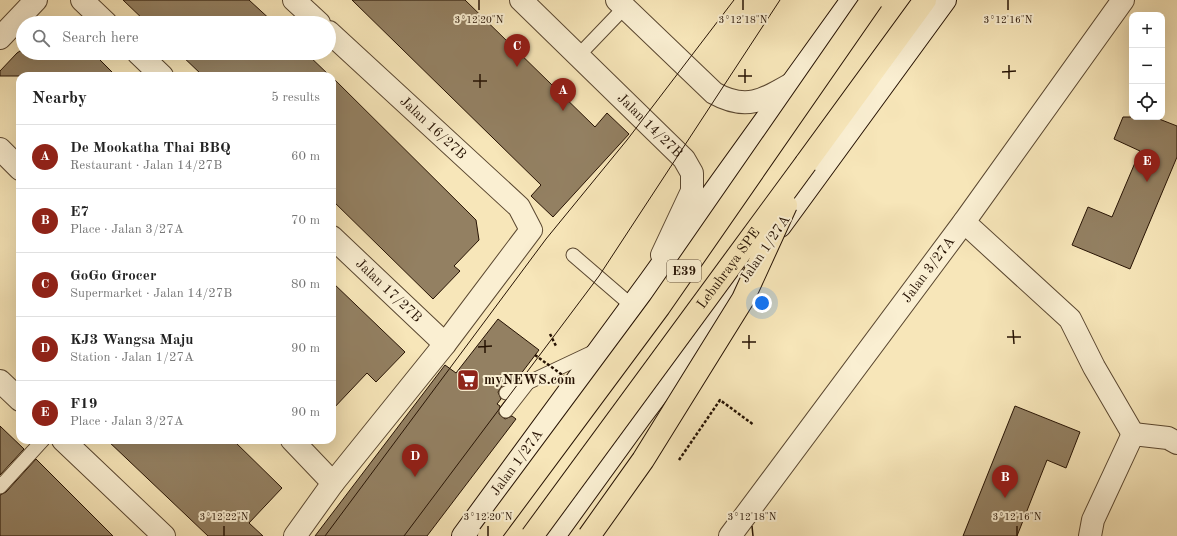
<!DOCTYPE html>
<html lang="en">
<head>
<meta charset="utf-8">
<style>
	body { margin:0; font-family:"Old Standard TT",serif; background:#f2f2f2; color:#222 }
	.controls { position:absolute; right:12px; top:12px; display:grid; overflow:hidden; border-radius:8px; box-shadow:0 4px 16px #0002 }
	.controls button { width:36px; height:36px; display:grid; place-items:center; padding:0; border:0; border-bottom:1px solid #e0e0e0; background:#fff; color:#222; font:20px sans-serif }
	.you { position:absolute; left:762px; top:303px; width:14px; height:14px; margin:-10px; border:3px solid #fff; border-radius:50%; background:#1a73e8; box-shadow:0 0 0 6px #1a73e833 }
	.badge { display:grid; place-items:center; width:26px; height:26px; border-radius:50%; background:#8f2418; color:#fff; font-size:13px; font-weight:700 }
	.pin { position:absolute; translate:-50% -33px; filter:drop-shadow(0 1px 2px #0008) }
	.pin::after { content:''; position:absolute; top:21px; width:14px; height:12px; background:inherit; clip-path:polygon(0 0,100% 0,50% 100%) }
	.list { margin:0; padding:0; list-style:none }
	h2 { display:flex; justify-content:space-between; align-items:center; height:52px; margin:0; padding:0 16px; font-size:17px }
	h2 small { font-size:13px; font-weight:400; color:#767676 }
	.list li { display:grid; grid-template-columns:26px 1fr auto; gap:12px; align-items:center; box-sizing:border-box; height:64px; padding:0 16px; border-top:1px solid #e0e0e0 }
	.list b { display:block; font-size:15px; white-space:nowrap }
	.list p { margin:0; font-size:13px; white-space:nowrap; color:#767676 }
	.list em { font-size:13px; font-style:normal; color:#767676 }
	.icon { flex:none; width:22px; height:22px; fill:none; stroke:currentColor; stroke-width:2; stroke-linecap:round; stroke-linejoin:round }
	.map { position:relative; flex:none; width:1177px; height:536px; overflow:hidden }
	.search { position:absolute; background:#fff; box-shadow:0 4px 16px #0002; left:16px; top:16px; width:320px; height:44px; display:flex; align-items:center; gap:10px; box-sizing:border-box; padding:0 14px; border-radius:22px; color:#767676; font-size:15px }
	.panel { position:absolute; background:#fff; box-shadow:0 4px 16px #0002; left:16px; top:72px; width:320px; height:372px; border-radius:12px }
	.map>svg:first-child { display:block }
</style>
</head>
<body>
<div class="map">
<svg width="1177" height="536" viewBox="0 0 1177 536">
	<rect width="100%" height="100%" fill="#f7e6b9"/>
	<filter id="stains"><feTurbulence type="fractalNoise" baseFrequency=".005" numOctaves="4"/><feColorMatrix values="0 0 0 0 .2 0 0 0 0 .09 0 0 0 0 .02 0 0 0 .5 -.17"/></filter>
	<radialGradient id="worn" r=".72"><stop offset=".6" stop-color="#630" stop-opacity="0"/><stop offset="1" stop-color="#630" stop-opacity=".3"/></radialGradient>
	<g fill="#938062" stroke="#261203">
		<path d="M123,0H249L274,23H147Z"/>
		<path d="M352,0H465L595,127L607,113L629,134L553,217L531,196L541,185Z"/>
		<path d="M55,16L62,23H48Z"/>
		<path d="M23,49V53H93L116,76H0V71L17,53Z"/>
		<path d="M179,53H306L330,76H203Z"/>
		<path d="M332,77L476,220L479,240L454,266L460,271L433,299L332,200Z"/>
		<path d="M1123,117H1154L1177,126V157L1130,269L1072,245L1088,207L1112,217L1140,151L1114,139Z"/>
		<path d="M332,282L405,352L376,382L367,373L332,410Z"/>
		<path d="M498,319L539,350L517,379L502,386L498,392L501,399L497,404L500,406L499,414L505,419L512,416L516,419L427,536H315L445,365L456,373Z"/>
		<path d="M1015,406L1080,432L1066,468L1047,460L1017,536H963Z"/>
		<path d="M0,426L24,449L0,475Z"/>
		<path d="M107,440H233L282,488L249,523L263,536H208Z"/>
		<path d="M36,459L113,536H0V495L6,492Z"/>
	</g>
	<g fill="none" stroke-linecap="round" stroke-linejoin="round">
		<g stroke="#5a4730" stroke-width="15">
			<g id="service">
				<path d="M578,56L625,7"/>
				<path d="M573,255L631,305"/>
				<path d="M506,393L595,351"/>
				<path d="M506,411L527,384"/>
				<path d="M0,487L43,440"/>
			</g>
		</g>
		<g stroke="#5a4730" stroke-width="24">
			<g id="minor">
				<path d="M82,0L106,23"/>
				<path d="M294,0L319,23"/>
				<path id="s1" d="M521,0L684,159L692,173V191L662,255"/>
				<path d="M617,0L714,93C746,111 764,100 793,83"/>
				<path d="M0,38L36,0"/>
				<path d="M138,53L162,76"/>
				<path d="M0,149L20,169"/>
				<path d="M964,222L1070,319L1094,367L1133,434"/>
				<path id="s2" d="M332,237L445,344"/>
				<path d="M0,381L20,400"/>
				<path d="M63,440L164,536"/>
				<path d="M292,440L333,483"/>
				<path d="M295,536L333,483L445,344L531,230L519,207L329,32"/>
				<path d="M1090,536L1093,520L1133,434L1168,438L1177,443"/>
			</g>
		</g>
		<g stroke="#5a4730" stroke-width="24">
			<g id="tertiary">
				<path id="s3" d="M730,536L964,222L1123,0"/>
			</g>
		</g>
		<g stroke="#261203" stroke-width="24">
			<g id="secondary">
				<path d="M780,226L945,0"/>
				<path id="s4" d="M463,536L650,281L852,0"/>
				<path d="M554,536L640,417L747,275"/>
			</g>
		</g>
		<g stroke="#261203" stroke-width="24">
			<path id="motorway" d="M806,163L925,0"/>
		</g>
		<g stroke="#261203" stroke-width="2.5" stroke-dasharray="3 2" stroke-linecap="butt">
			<path d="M550,334L556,346"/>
			<path d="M679,460L720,400L754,425"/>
		</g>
		<use href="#service" stroke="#faefd2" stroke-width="13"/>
		<use href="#minor" stroke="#faefd2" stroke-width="22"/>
		<use href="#tertiary" stroke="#faefd2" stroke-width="22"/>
		<use href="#secondary" stroke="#faefd2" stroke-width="22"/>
		<use href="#motorway" stroke="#f7e6b9" stroke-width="22"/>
		<g stroke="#261203" stroke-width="1">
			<path d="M325,536L546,239L627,140L734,0"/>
			<path d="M404,536L599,276L780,0"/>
		</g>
		<g stroke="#261203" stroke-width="24" stroke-linecap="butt">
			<g id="motorway-bridge">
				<path d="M489,536L659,307L872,0"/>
				<path id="s5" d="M532,536L806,163"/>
				<path d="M589,536L643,460L743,299L786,205"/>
			</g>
		</g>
		<path stroke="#261203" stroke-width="2.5" stroke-dasharray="3 2" stroke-linecap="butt" d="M535,355L572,382"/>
		<use href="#motorway-bridge" stroke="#f7e6b9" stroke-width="22"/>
	</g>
	<path fill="none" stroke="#261203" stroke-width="1.5" d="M479,0V10M743,0V10M1008,0V10M1009,65V79M745,69V83M1002,72L1016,71M480,74V88M738,76H752M473,81H487M1013,330L1014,344M749,335V349M1007,337H1021M485,340V353M742,342H756M478,347L492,346M224,526V536M488,526V536M752,526L753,536M1017,526V536"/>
	<defs>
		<g id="supermarket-square" transform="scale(1.15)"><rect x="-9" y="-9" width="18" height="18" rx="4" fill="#8f2418" stroke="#faefd2"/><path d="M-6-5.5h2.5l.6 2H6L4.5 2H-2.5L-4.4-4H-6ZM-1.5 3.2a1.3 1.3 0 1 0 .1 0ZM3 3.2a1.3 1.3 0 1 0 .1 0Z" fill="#fff"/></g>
	</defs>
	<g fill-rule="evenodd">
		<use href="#supermarket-square" x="468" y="380"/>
	</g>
	<g text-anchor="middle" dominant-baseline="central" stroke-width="4" stroke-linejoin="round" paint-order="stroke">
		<rect fill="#faefd2" stroke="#665441" stroke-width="1" x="667" y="260" width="34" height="22" rx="3"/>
		<g font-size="13" font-weight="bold" fill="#261203">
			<text x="684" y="271">E39</text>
		</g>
		<g font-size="14" fill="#261203" stroke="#faefd2">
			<text stroke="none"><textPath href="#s1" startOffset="180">Jalan 14/27B</textPath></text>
			<text transform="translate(433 128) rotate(43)">Jalan 16/27B</text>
			<text transform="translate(765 249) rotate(-56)">Jalan 1/27A</text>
			<text stroke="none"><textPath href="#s5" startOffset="332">Lebuhraya SPE</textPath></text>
			<text stroke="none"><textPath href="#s3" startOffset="332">Jalan 3/27A</textPath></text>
			<text stroke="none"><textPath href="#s2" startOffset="78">Jalan 17/27B</textPath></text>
			<text stroke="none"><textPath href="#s4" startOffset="91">Jalan 1/27A</textPath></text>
		</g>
		<g font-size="14" font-weight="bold" fill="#261203" stroke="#faefd2" text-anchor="start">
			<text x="484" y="380">myNEWS.com</text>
		</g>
	</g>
	<g font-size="10" text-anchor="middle" fill="#261203" stroke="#faefd2" stroke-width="4" stroke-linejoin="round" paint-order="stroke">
		<text x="479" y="23">3°12'20"N</text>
		<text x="743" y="23">3°12'18"N</text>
		<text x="1008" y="23">3°12'16"N</text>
		<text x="224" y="520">3°12'22"N</text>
		<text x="488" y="520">3°12'20"N</text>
		<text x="752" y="520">3°12'18"N</text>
		<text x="1017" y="520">3°12'16"N</text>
	</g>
	<rect width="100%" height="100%" filter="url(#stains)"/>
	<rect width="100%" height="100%" fill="url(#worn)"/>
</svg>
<div class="controls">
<button>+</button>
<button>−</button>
<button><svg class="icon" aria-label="locate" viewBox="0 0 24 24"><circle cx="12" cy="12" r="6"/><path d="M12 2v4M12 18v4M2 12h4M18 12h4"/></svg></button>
</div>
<div class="you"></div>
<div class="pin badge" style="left:563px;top:111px">A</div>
<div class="pin badge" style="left:1005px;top:498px">B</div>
<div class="pin badge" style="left:517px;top:67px">C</div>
<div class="pin badge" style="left:415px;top:477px">D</div>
<div class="pin badge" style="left:1147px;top:182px">E</div>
<div class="search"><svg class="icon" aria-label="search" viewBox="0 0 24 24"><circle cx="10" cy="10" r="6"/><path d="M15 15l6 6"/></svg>Search here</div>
<section class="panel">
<h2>Nearby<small>5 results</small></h2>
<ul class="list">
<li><span class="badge">A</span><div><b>De Mookatha Thai BBQ</b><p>Restaurant · Jalan 14/27B</p></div><em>60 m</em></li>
<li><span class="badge">B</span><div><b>E7</b><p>Place · Jalan 3/27A</p></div><em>70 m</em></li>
<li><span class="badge">C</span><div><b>GoGo Grocer</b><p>Supermarket · Jalan 14/27B</p></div><em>80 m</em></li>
<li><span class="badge">D</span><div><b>KJ3 Wangsa Maju</b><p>Station · Jalan 1/27A</p></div><em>90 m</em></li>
<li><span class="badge">E</span><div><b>F19</b><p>Place · Jalan 3/27A</p></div><em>90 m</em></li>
</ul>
</section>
</div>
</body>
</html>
